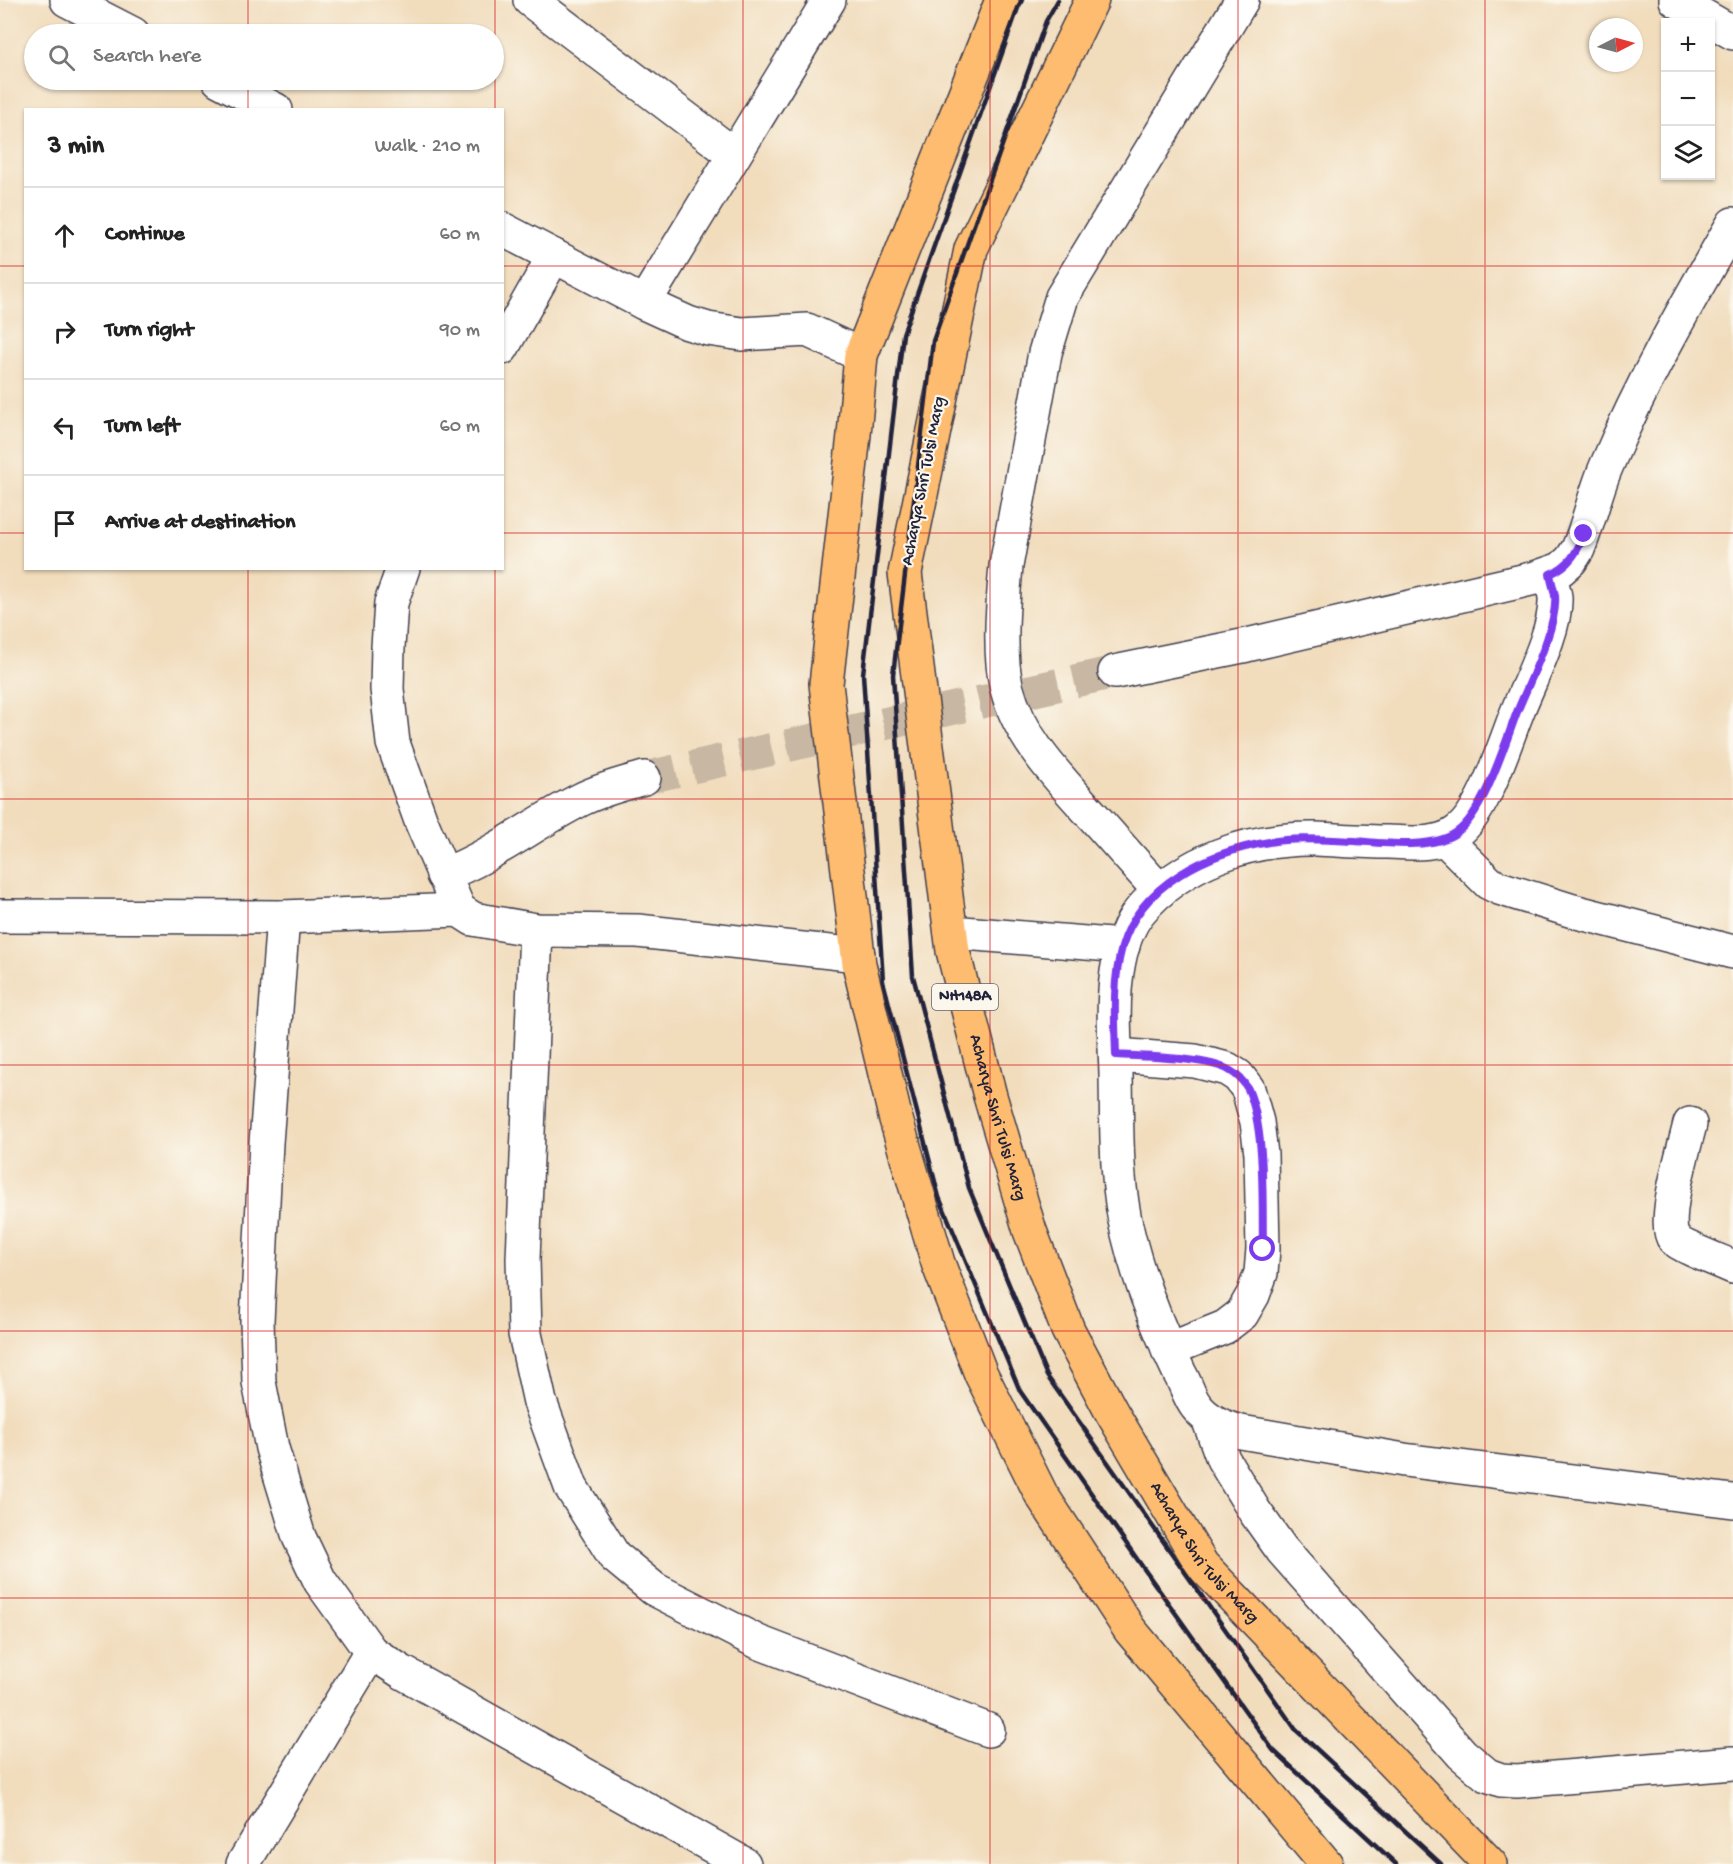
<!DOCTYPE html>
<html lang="en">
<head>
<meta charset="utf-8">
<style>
	body { margin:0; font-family:"Gochi Hand",sans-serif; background:#f2f2f2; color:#222 }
	.controls { position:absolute; right:18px; top:18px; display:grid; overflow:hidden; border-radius:0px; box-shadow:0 2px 4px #0004 }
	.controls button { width:54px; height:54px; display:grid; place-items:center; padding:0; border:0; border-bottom:2px solid #e0e0e0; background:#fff; color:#222; font:30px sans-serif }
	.compass { position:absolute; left:1589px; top:18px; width:54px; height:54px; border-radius:50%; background:#fff; box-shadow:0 2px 4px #0004; rotate:84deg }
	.stop { position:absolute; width:18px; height:18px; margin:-14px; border:4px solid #7c3aed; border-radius:50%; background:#fff }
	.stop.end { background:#7c3aed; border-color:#fff; box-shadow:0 2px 6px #0008 }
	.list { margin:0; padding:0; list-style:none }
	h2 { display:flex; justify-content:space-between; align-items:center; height:78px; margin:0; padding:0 24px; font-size:26px }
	h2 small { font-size:20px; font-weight:400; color:#767676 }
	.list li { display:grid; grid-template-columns:39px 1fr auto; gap:18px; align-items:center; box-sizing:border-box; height:96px; padding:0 24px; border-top:2px solid #e0e0e0 }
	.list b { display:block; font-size:22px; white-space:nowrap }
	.list em { font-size:20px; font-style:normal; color:#767676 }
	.icon { flex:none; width:33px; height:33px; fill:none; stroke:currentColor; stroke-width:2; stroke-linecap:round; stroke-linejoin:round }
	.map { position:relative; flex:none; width:1733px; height:1864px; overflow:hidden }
	.search { position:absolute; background:#fff; box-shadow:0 2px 4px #0004; left:24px; top:24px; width:480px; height:66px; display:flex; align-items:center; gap:15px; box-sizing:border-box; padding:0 21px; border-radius:33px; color:#767676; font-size:22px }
	.panel { position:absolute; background:#fff; box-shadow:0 2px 4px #0004; left:24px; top:108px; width:480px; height:462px; border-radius:0px }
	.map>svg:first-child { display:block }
</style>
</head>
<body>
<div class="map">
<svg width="1733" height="1864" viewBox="0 0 1733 1864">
	<rect width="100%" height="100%" fill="#fbf7ec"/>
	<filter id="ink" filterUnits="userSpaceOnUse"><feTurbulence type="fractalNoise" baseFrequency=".0167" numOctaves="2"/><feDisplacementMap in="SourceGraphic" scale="12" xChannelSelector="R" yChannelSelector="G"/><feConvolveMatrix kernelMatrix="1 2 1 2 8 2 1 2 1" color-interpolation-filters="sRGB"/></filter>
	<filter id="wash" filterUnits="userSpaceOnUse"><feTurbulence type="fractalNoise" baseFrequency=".008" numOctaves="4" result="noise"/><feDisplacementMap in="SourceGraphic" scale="24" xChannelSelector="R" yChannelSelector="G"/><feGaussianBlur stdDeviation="1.35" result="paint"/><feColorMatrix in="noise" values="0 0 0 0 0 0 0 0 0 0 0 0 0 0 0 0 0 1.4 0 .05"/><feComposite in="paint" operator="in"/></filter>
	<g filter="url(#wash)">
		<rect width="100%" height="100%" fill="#f1dcbc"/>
	</g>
	<g filter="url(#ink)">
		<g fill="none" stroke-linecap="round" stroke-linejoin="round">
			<path stroke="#c8b7a2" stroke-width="33" stroke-dasharray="33 16" stroke-linecap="butt" d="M644,778L1115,672"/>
			<g stroke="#413e4e" stroke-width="36">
				<g id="minor">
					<path d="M67,0L133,34"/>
					<path d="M530,0L733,154"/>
					<path d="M1676,0L1733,33"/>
					<path d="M219,80L276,110"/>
					<path d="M502,229L644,303L688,323L708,329L742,334L807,330L861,355"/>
					<path d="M644,303L829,0"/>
					<path d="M502,348L554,256"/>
					<path d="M403,568L391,603L388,647L387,689L393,743L421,821L459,910L473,919L536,930L638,931L858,955"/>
					<path d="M1550,574C1551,582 1554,590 1555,597C1557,628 1530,680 1518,710C1505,742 1484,813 1457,832C1439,846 1410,843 1388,842C1364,842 1340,840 1316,839C1250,838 1183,860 1140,911C1126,928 1120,952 1117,972C1112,1005 1115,1041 1116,1074C1117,1127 1115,1182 1128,1234C1140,1284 1158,1328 1180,1374C1186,1384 1189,1397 1196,1406C1207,1421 1225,1428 1241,1432L1404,1460L1733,1501"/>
					<path d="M1115,672L1247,645L1535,578L1561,569L1571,560L1578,549C1589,522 1595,493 1606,467C1642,382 1687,303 1733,224"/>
					<path d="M1445,839L1489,883L1499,888L1573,911L1733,952"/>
					<path d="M443,875C493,856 534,823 582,799C602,789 623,784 644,778"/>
					<path d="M1160,891C1137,866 1115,841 1093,816C1059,778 1020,739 1007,689C998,653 1003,602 1006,566L1045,353L1062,297L1242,0"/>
					<path d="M0,916L283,917L459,910"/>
					<path d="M283,917L266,1143L257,1321L259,1382L272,1448L299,1537L320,1581L371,1652L402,1672L744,1864"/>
					<path d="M536,930L523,1259L525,1334L540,1402L571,1487L614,1556L654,1589L758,1642L988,1730"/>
					<path d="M951,932L1123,946"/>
					<path d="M1116,1055L1195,1061L1227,1069L1238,1076L1248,1089L1257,1122L1261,1154L1263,1249L1261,1273L1253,1295L1242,1314L1225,1327L1168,1350"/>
					<path d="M1690,1124C1685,1146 1661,1222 1674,1239C1680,1246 1722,1262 1733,1267"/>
					<path d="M1208,1418L1223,1459L1255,1512L1282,1550L1462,1754L1487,1775L1501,1780L1517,1781L1733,1763"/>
					<path d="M243,1864L371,1652"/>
				</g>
			</g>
			<g stroke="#413e4e" stroke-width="36">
				<g id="highway">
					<path d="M1002,0L861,355L854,435L826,684L859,964L895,1116L938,1263L981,1374L1041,1494L1130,1630L1326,1864"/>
					<path id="s1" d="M1092,0L971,249L905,573L953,951L990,1096L1030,1231L1068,1330L1111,1411L1202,1565L1490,1864"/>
				</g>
			</g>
			<use href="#minor" stroke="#fff" stroke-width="33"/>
			<use href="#highway" stroke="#fdbc6f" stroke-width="33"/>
			<g stroke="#22223b" stroke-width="4.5">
				<path d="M1022,0L1018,8L903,334L863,674L883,981L939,1197L1020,1391L1144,1569L1273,1750L1396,1864"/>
				<path d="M1058,0L1046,21L933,341L893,675L913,976L969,1188L1047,1376L1296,1730L1441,1864"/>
			</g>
		</g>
	</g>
	<g fill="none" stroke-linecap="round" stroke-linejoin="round" filter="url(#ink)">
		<path stroke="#7c3aed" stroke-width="8" d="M1263,1249C1262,1204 1266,1130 1248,1089C1244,1082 1236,1074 1229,1070C1205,1057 1144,1057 1116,1055C1115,1019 1112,983 1122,947C1140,884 1209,852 1269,842C1297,837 1327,840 1355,841C1383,843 1434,850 1457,832C1484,813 1505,743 1517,712C1529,682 1558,626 1555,596C1554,589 1551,581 1550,574C1569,566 1577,553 1584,534"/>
	</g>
	<path fill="none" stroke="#d62828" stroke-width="1.5" stroke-opacity="0.55" d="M248,0V34M495,0V110M743,0V1864M990,0V1864M1238,0V1864M1485,0V1864M248,80V110M0,266H26M502,266H1733M0,533H26M502,533H1733M248,568V1864M495,568V1864M0,799H1733M0,1065H1733M0,1331H1733M0,1598H1733"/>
	<g text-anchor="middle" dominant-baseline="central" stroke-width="4.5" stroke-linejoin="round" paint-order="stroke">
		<rect fill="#fbf7ec" stroke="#636270" stroke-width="1.5" x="932" y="984" width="66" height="26" rx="4.5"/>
		<g font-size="16" font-weight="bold" fill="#22223b">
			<text x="965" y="997">NH148A</text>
		</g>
		<g font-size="18" fill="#22223b" stroke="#fbf7ec">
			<text transform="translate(924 481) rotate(-79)">Acharya Shri Tulsi Marg</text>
			<text stroke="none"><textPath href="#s1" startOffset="1161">Acharya Shri Tulsi Marg</textPath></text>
			<text stroke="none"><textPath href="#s1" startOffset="1647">Acharya Shri Tulsi Marg</textPath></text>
		</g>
	</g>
</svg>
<div class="controls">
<button>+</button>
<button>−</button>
<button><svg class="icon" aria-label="layers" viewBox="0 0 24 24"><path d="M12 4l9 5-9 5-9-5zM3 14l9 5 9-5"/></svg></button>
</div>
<svg class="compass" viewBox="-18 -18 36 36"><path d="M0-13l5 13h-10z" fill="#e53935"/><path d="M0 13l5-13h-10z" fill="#767676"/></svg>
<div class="stop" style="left:1263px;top:1249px"></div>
<div class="stop end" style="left:1584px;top:534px"></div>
<div class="search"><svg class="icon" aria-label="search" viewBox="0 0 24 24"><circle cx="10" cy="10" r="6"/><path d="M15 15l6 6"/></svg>Search here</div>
<section class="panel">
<h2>3 min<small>Walk · 210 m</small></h2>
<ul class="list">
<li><svg class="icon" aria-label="ahead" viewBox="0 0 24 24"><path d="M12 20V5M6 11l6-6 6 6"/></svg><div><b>Continue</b></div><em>60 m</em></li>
<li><svg class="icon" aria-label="right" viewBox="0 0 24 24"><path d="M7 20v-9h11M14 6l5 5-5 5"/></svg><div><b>Turn right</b></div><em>90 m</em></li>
<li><svg class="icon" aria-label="left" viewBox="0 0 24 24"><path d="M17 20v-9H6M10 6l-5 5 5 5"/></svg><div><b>Turn left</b></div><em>60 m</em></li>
<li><svg class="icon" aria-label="arrive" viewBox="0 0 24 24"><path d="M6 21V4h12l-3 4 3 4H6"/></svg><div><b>Arrive at destination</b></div></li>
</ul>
</section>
</div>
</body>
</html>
